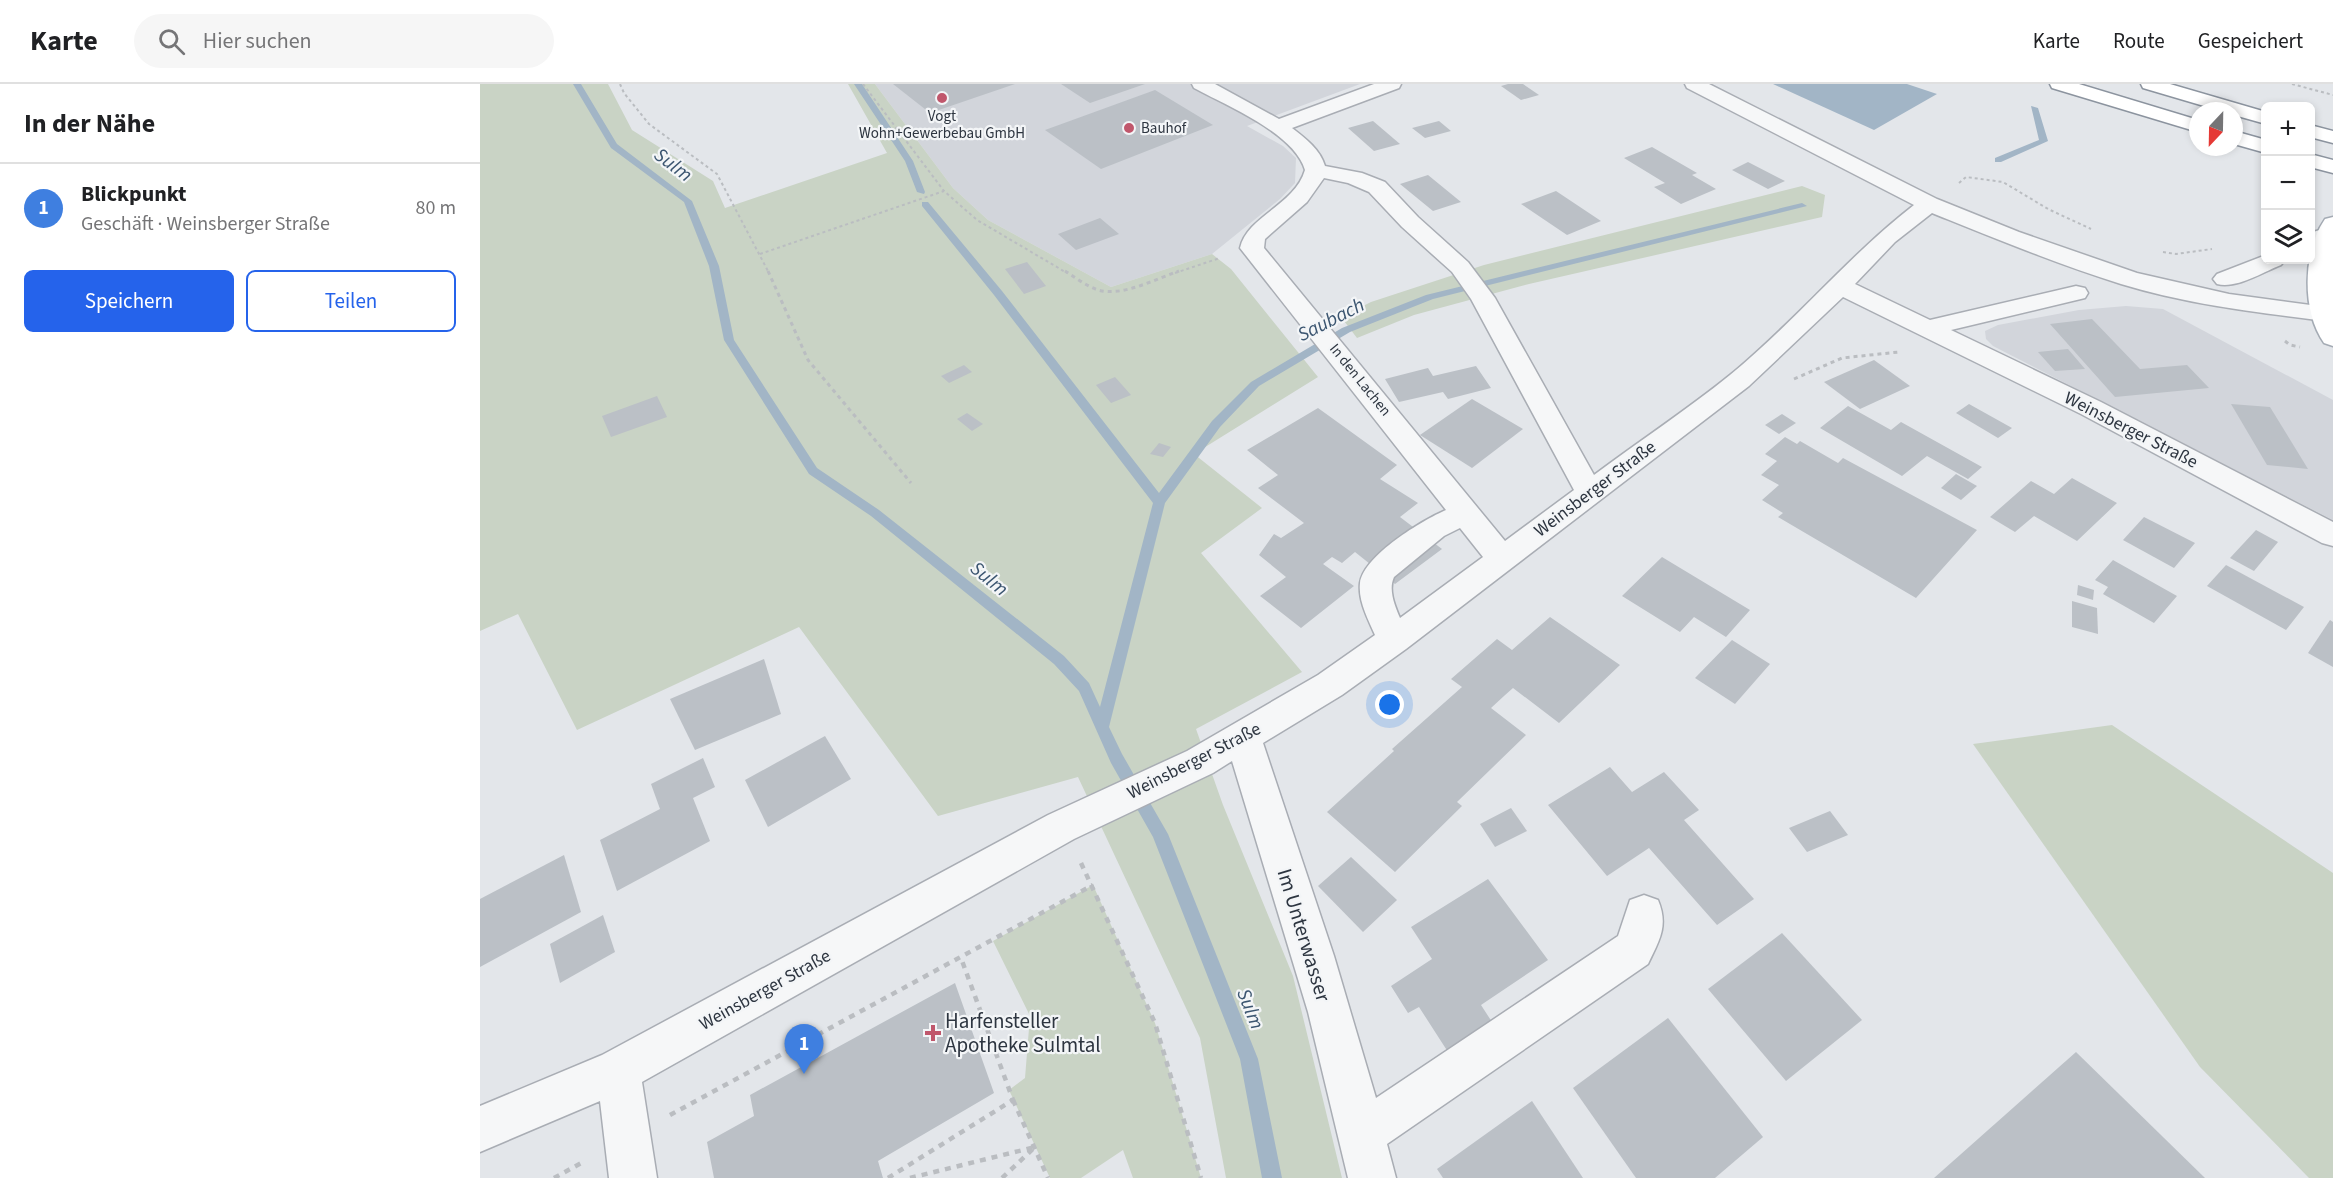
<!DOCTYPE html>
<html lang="de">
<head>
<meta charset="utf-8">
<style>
	body { margin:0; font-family:"Source Sans 3",sans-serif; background:#f6f6f6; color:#202124 }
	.controls { position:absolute; right:18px; top:18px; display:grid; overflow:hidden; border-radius:9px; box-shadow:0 3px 9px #0003 }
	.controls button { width:54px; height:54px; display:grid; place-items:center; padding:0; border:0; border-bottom:2px solid #e0e0e0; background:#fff; color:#202124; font:30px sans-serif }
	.compass { position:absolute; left:1709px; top:18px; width:54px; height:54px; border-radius:50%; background:#fff; box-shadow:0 3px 9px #0003; rotate:202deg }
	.you { position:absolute; left:910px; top:621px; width:21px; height:21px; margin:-15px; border:4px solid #fff; border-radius:50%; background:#1a73e8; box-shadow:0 0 0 9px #1a73e833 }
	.badge { display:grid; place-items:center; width:39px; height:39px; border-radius:50%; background:#2563eb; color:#fff; font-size:20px; font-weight:700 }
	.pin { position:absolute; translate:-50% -50px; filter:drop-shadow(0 2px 3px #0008) }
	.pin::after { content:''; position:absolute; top:32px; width:21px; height:18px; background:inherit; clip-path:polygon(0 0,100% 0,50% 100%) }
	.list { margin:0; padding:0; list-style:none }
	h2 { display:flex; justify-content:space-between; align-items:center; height:78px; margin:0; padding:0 24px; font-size:26px }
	h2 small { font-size:20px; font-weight:400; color:#757577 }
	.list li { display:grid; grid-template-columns:39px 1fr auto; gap:18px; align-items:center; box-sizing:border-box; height:90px; padding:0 24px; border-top:2px solid #e0e0e0 }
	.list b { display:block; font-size:22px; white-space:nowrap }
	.list p { margin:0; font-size:20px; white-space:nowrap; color:#757577 }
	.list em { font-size:20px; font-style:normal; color:#757577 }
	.actions { display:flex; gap:12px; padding:18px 24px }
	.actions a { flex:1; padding:14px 0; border:2px solid #2563eb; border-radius:9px; text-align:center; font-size:21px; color:#2563eb }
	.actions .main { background:#2563eb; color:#fff }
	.icon { flex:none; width:33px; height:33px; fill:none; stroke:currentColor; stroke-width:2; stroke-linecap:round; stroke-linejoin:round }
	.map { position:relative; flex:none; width:1853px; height:1094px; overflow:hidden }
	header { display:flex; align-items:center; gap:36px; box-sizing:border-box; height:84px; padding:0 30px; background:#fff; border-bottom:2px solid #e0e0e0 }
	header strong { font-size:28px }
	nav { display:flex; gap:33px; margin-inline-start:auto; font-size:21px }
	.search { width:420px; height:54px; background:#f6f6f6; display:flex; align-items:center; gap:15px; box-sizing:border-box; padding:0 21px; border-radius:33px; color:#757577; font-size:22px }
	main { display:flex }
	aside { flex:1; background:#fff }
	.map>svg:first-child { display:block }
</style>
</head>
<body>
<header>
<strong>Karte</strong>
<div class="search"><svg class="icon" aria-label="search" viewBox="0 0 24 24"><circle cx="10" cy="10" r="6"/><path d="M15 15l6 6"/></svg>Hier suchen</div>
<nav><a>Karte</a><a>Route</a><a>Gespeichert</a></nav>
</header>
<main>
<aside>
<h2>In der Nähe<small></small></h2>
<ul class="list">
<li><span class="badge" style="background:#3f7fe0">1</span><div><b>Blickpunkt</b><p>Geschäft · Weinsberger Straße</p></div><em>80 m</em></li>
</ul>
<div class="actions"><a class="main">Speichern</a><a>Teilen</a></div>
</aside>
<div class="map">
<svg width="1853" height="1094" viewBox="0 0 1853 1094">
	<rect width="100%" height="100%" fill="#e3e6ea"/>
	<g fill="#d2d5db">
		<path d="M395,0H880L767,42L803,62L816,74L815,99L800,115L732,170L631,203L508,136L473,104Z"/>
		<path d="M1646,222L1683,225L1853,316V436L1513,262L1506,255L1505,247L1518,241L1599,226Z"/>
	</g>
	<g fill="#c9d3c5">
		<path d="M0,0H128L152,46L233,97L245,124L407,69L368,0H395L473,104L508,136L631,203L732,170L751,185L838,293L714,370L782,424L721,469L822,588L716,645L743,721L813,892L862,1094H746L720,954L598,693L458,732L319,543L97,646L38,530L0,547Z"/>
		<path d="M1322,102L1345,111L1342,133L1049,200L934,231L877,254L861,233L891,218L1004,181Z"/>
		<path d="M1632,641L1853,789V1094H1829L1720,983L1493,660Z"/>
		<path d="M613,801L675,939L721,1094H653L643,1066L601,1094H570L529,1006L545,994L550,932L513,857Z"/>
	</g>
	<path fill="#a2b5c6" d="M1293,0H1427L1457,10L1394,46Z"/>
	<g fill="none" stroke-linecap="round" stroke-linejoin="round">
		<g fill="#a2b5c6" fill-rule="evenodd">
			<path d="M93,0H101L137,60L212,117L239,182L254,256L337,384L399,426L584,572L609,599L620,623L673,419L514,211L442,122V118H448L522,207L679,409L732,337L771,298L862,244L946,211L1322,119L1327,122L953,215L870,248L779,302L740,343L685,419L629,643L642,670L688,750L778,975L802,1094H782L760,975L673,753L631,679L599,607L574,580L391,432L329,390L244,256L229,182L204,118L131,64Z"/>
			<path d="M374,0H382L433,77L445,108L444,110L437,108L425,77Z"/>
			<path d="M1551,22L1558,24L1568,57L1521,78H1515V74L1559,56Z"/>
		</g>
	</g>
	<g fill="#bbc0c6">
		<path d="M413,0H535L450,29Z"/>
		<path d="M581,0H665L610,19Z"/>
		<path d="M1028,0H1043L1059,11L1041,16L1021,2Z"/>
		<path d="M675,6L733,41L621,85L565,46Z"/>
		<path d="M893,37L920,60L894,67L868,44Z"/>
		<path d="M959,37L971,47L945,54L932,44Z"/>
		<path d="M1172,63L1217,89L1212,91L1236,105L1201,120L1174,103L1185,99L1144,74Z"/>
		<path d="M1268,78L1305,97L1288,105L1252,86Z"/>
		<path d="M948,91L981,118L953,127L920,100Z"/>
		<path d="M1076,107L1121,137L1087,151L1041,120Z"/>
		<path d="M620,134L639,150L596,166L578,150Z"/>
		<path d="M547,178L566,202L544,210L525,185Z"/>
		<path d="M1612,235L1660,285L1707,281L1729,304L1635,313L1570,240Z"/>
		<path d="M1588,265L1605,285L1575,287L1558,268Z"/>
		<path d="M1394,276L1430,302L1380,325L1344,298Z"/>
		<path d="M484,281L492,288L469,299L461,292Z"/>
		<path d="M996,282L1011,304L968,315L963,308L919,318L905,295L948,284L953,292Z"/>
		<path d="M635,293L651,311L631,319L616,301Z"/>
		<path d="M177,312L187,333L131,353L122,332Z"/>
		<path d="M992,315L1043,345L992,384L940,351Z"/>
		<path d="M1489,320L1532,344L1518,354L1476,329Z"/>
		<path d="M1751,320L1790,323L1828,385L1787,381Z"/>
		<path d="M1368,322L1411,346L1421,338L1502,383L1488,395L1447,372L1422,392L1340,344Z"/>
		<path d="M838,324L917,381L900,395L938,419L920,433L962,465L915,500L875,468L862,479L852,473L843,480L874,502L821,544L780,512L806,493L779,471L794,450L801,454L824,439L778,404L798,391L767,366Z"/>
		<path d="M487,329L503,340L492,347L477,335Z"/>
		<path d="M1302,330L1316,339L1299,350L1285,341Z"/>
		<path d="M1305,353L1317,360L1320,357L1358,379L1363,374L1497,446L1436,514L1298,433L1303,429L1282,416L1299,401L1281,391L1297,377L1285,370Z"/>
		<path d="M679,359L691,363L683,373L670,370Z"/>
		<path d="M1476,390L1497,402L1481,416L1461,404Z"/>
		<path d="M1592,394L1637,419L1597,457L1554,432L1535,448L1510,433L1551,397L1574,410Z"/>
		<path d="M1664,433L1715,459L1694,484L1643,456Z"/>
		<path d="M1776,446L1798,458L1774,487L1750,474Z"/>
		<path d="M1182,473L1270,526L1246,553L1214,533L1200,548L1142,512Z"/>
		<path d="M1633,476L1697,512L1674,539L1623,510L1628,503L1615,496Z"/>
		<path d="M1746,481L1824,523L1806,546L1727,502Z"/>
		<path d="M1598,501L1614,506L1613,516L1597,511Z"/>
		<path d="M1592,517L1617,524L1618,550L1592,543Z"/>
		<path d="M1070,533L1140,581L1079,639L1033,604L1024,612L1011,624L1046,651L977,718L982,722L915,788L847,728L914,667L912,665L982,603L971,595L1017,555L1032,566Z"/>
		<path d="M1850,536L1853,538V583L1828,569Z"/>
		<path d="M1252,556L1290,580L1255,620L1215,594Z"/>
		<path d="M284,575L301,630L215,666L190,615Z"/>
		<path d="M345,652L371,695L288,743L265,696Z"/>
		<path d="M223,674L235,703L213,714L230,757L137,807L120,756L180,725L171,700Z"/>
		<path d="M1130,683L1152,708L1184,688L1219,726L1204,736L1274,815L1237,841L1169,764L1127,792L1068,721Z"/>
		<path d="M1031,724L1047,747L1015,763L1000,740Z"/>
		<path d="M1350,727L1368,751L1327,768L1309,744Z"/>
		<path d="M84,771L101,828L0,883V815Z"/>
		<path d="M871,773L917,816L883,848L838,802Z"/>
		<path d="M1008,795L1068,876L1001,921L1012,938L968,968L939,923L928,929L911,902L952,875L931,843Z"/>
		<path d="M123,831L135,868L80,899L70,860Z"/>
		<path d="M1302,849L1382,936L1306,997L1228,905Z"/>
		<path d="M475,899L514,1009L398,1077L403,1094H234L227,1058L274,1032L270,1011Z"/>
		<path d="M1188,934L1283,1053L1235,1094H1156L1093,1004Z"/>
		<path d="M1596,968L1725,1094H1454Z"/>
		<path d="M1052,1017L1103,1094H963L957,1085Z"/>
	</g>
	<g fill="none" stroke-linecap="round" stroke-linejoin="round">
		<g stroke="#a9adb4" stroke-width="3">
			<g id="minor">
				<path d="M712,0H735L799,35L894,0H921L919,4L812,44C825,54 840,65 845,82L882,89L905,98L938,133L988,178L1015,214L1114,391C1159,357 1207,326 1250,291C1315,238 1368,172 1434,121L1207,4L1205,0H1229L1457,115L1539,148L1657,189L1749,210L1853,224V238C1782,229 1709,221 1641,200C1577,180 1514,154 1452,129L1415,158L1375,200L1450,236L1596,202L1605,204L1608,209L1605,214L1471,246L1621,318L1853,438V462L1842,459L1601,330L1363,213L1269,302L926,565L862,611L783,659L854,872L896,1014L1138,852L1150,816L1164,811L1178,816C1189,842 1179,857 1168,880L907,1060L916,1094H868L828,928L752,677L733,689L594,755L162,998L177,1094H129L120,1017L0,1068V1022L122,971L568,731L707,667L838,591L895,551C888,535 878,517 880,499C884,471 943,436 966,426L760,164C767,132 815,121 825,86C814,49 747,22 714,4ZM844,94L868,99L889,108L922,143L972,188L991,215L1094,406L1025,457L784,164L785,155L827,118ZM980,444L1003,473L920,534C915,522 908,506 914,493L964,452Z"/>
				<path d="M1846,144L1853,145V159L1830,165V149Z"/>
				<path d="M1786,171V176H1805L1801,181C1783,188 1757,205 1737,200L1733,195L1737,190Z"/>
			</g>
		</g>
		<g stroke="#a4abb4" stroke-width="3">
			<path id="major" d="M1853,133V262L1844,259C1821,226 1823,167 1845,135Z"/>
		</g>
		<g stroke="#8c949f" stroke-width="3">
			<g id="highway">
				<path d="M1570,0H1599L1718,36V48L1572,4Z"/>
				<path d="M1661,0H1690L1786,28V40L1754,31V27H1741L1663,4Z"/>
				<path d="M1830,41L1853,47V59L1830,53Z"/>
				<path d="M1754,47L1786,56V69L1754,60Z"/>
				<path d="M1830,70L1853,76V89L1830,83Z"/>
			</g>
		</g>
		<g stroke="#babdc1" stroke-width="2" stroke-dasharray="3 3" stroke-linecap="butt">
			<path d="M140,0L144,9L169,40L237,90L289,189"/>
			<path d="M383,0L464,107"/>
			<path d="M1812,0L1853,11"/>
			<path d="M1479,99L1486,93L1523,98L1568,125L1611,145"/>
			<path d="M1683,168L1696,170L1732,165"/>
			<path d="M280,170L464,107L497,136L587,189"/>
			<path d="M695,189L740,174"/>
		</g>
		<g stroke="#babdc1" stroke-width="3" stroke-dasharray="4 4" stroke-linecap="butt">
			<path d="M288,187L328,276L431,399"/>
			<path d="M585,187C595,193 606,202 618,206C643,213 675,195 699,187"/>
			<path d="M1805,257L1810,261L1820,263"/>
			<path d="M1314,295L1362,274L1419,268"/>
		</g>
		<g stroke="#babdc1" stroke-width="4.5" stroke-dasharray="6 6" stroke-linecap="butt">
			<path d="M601,779L675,939L721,1094"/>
			<path d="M533,1016L568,1094"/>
			<path d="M190,1031L613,801"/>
			<path d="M74,1094L105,1077"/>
			<path d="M408,1094L533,1016L481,874"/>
			<path d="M430,1094L555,1063L522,1094"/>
		</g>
		<use href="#minor" fill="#f6f7f8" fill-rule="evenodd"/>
		<use href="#major" fill="#fff" fill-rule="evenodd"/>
		<use href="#highway" fill="#fff" fill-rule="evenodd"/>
	</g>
	<g fill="#c0576c" stroke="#f3f5f7" stroke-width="2">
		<circle cx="462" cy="14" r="6"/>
		<circle cx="649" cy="44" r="6"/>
		<path d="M450 940h6v6h6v6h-6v6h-6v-6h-6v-6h6z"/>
	</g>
	<g text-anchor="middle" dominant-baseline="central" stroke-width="4.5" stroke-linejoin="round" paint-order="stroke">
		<g font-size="15" fill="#2d3540" stroke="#f3f5f7">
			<text x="462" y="32">Vogt<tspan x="462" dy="17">Wohn+Gewerbebau GmbH</tspan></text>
			<text x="661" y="44" text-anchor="start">Bauhof</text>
		</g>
		<g font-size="15" fill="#2d3540" stroke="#f3f5f7">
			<text transform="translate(880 296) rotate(51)">In den Lachen</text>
		</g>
		<g font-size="18" fill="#2d3540" stroke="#f3f5f7">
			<text transform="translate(1651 346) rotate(27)">Weinsberger Straße</text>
			<text transform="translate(1115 405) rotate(-37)">Weinsberger Straße</text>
			<text transform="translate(714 677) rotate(-27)">Weinsberger Straße</text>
			<text transform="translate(285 906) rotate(-29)">Weinsberger Straße</text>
		</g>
		<g font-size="20" font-style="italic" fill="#3b5570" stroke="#f3f5f7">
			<text transform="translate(193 81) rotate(37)">Sulm</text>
			<text transform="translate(851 236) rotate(-27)">Saubach</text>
			<text transform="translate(509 495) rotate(39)">Sulm</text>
			<text transform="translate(770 925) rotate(68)">Sulm</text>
		</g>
		<g font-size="21" fill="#2d3540" stroke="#f3f5f7">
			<text transform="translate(824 851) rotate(73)">Im Unterwasser</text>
		</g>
		<g font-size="21" fill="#2d3540" stroke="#f3f5f7" text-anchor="start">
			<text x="465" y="937">Harfensteller<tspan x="465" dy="24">Apotheke Sulmtal</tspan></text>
		</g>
	</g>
</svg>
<div class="controls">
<button>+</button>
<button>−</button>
<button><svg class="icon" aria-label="layers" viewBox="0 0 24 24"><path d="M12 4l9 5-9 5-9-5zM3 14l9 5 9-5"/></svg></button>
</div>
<svg class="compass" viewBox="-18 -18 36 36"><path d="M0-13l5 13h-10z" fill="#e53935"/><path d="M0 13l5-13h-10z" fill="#757577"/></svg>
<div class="you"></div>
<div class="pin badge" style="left:324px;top:990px;background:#3f7fe0">1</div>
</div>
</main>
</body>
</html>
